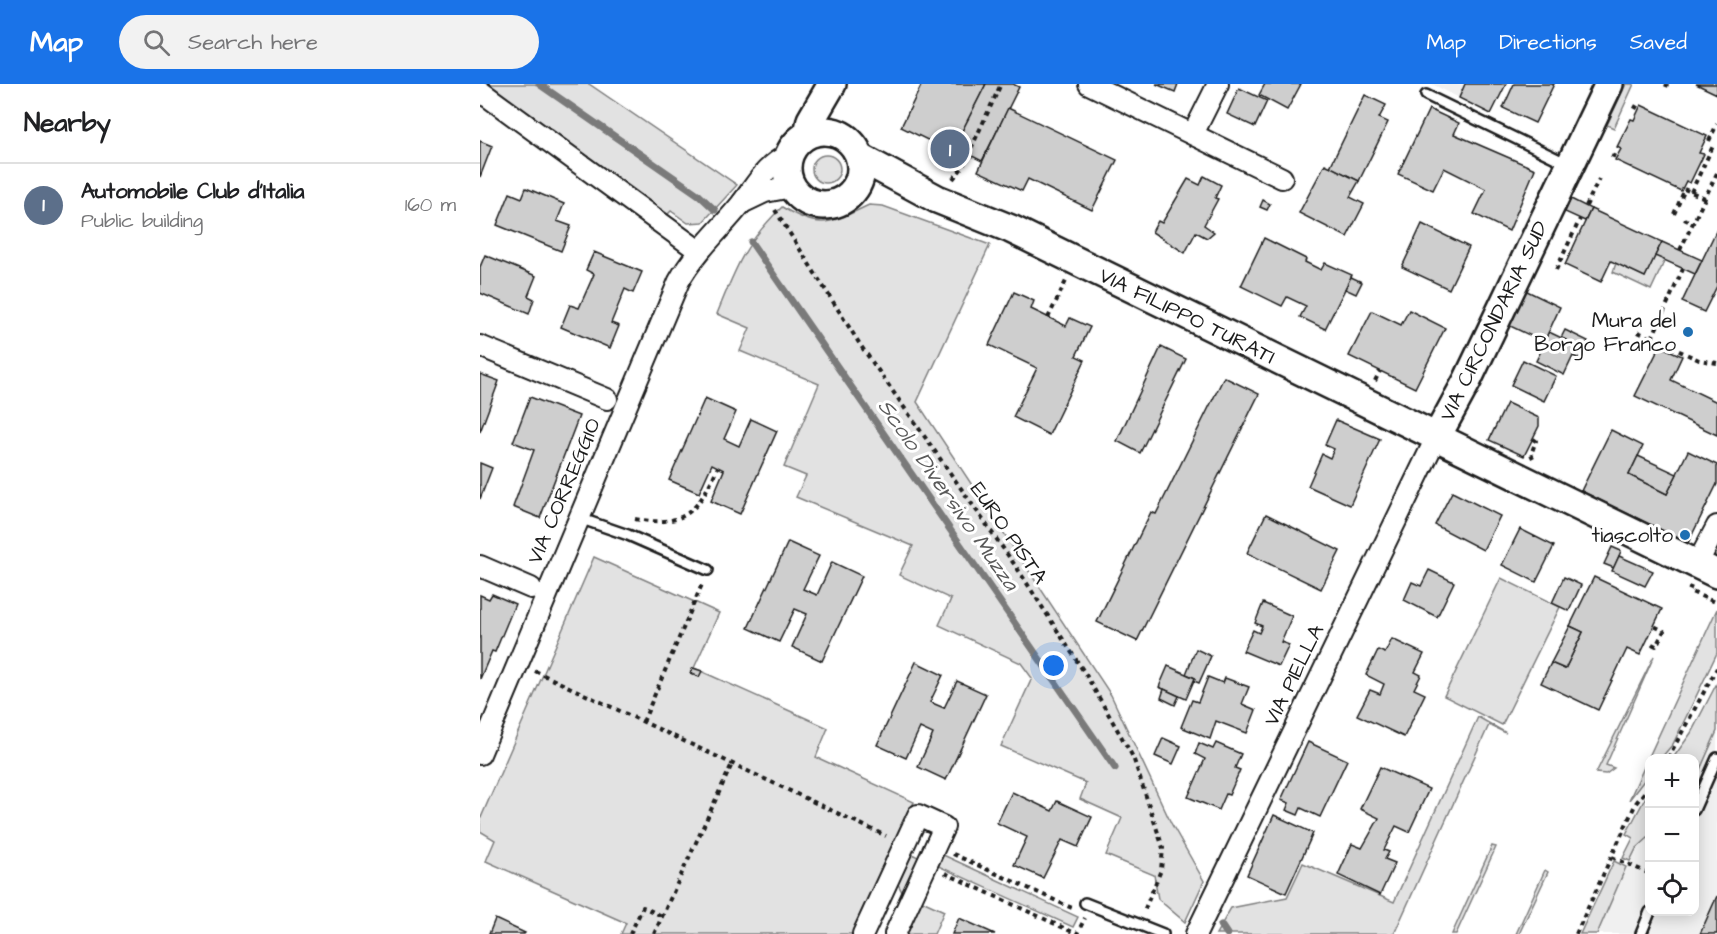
<!DOCTYPE html>
<html lang="en">
<head>
<meta charset="utf-8">
<style>
	body { margin:0; font-family:"Architects Daughter",sans-serif; background:#f2f2f2; color:#202124 }
	.controls { position:absolute; right:18px; bottom:18px; display:grid; overflow:hidden; border-radius:12px; box-shadow:0 3px 15px #0003 }
	.controls button { width:54px; height:54px; display:grid; place-items:center; padding:0; border:0; border-bottom:2px solid #e0e0e0; background:#fff; color:#202124; font:30px sans-serif }
	.you { position:absolute; left:574px; top:582px; width:21px; height:21px; margin:-15px; border:4px solid #fff; border-radius:50%; background:#1a73e8; box-shadow:0 0 0 9px #1a73e833 }
	.badge { display:grid; place-items:center; width:39px; height:39px; border-radius:50%; background:#1a73e8; color:#fff; font-size:20px; font-weight:700 }
	.pin { position:absolute; translate:-50% -50%; border:3px solid #fff; box-shadow:0 2px 6px #0006 }
	.list { margin:0; padding:0; list-style:none }
	h2 { display:flex; justify-content:space-between; align-items:center; height:78px; margin:0; padding:0 24px; font-size:26px }
	h2 small { font-size:20px; font-weight:400; color:#757577 }
	.list li { display:grid; grid-template-columns:39px 1fr auto; gap:18px; align-items:center; box-sizing:border-box; height:84px; padding:0 24px; border-top:2px solid #e0e0e0 }
	.list b { display:block; font-size:22px; white-space:nowrap }
	.list p { margin:0; font-size:20px; white-space:nowrap; color:#757577 }
	.list em { font-size:20px; font-style:normal; color:#757577 }
	.icon { flex:none; width:33px; height:33px; fill:none; stroke:currentColor; stroke-width:2; stroke-linecap:round; stroke-linejoin:round }
	.map { position:relative; flex:none; width:1237px; height:850px; overflow:hidden }
	header { display:flex; align-items:center; gap:36px; box-sizing:border-box; height:84px; padding:0 30px; background:#1a73e8; color:#fff }
	header strong { font-size:28px }
	nav { display:flex; gap:33px; margin-inline-start:auto; font-size:21px }
	.search { width:420px; height:54px; background:#f2f2f2; display:flex; align-items:center; gap:15px; box-sizing:border-box; padding:0 21px; border-radius:33px; color:#757577; font-size:22px }
	main { display:flex }
	aside { flex:1; background:#fff }
	.map>svg:first-child { display:block }
</style>
</head>
<body>
<header>
<strong>Map</strong>
<div class="search"><svg class="icon" aria-label="search" viewBox="0 0 24 24"><circle cx="10" cy="10" r="6"/><path d="M15 15l6 6"/></svg>Search here</div>
<nav><a>Map</a><a>Directions</a><a>Saved</a></nav>
</header>
<main>
<aside>
<h2>Nearby<small></small></h2>
<ul class="list">
<li><span class="badge" style="background:#5c6f8a">1</span><div><b>Automobile Club d'Italia</b><p>Public building</p></div><em>160 m</em></li>
</ul>
</aside>
<div class="map">
<svg width="1237" height="850" viewBox="0 0 1237 850">
	<rect width="100%" height="100%" fill="#fff"/>
	<filter id="ink" filterUnits="userSpaceOnUse"><feTurbulence type="fractalNoise" baseFrequency=".0167" numOctaves="2"/><feDisplacementMap in="SourceGraphic" scale="12" xChannelSelector="R" yChannelSelector="G"/><feConvolveMatrix kernelMatrix="1 2 1 2 8 2 1 2 1" color-interpolation-filters="sRGB"/></filter>
	<g filter="url(#ink)">
		<g fill="#f0f0f0">
			<path d="M952,0H1026L1011,30Z"/>
			<path d="M1237,647V850H1117L1148,780L1156,765L1169,753L1170,828H1214L1215,697Z"/>
		</g>
		<g fill="#e2e2e2" stroke="#7f7f7f" stroke-width="1.5">
			<path d="M2,0H109L257,101L223,138L208,139L191,127L187,131Z"/>
			<path d="M1146,0H1154L1134,44L1127,41Z"/>
			<circle cx="346" cy="85" r="14"/>
			<path d="M389,121L403,122L510,161L437,318L631,611L691,739L724,797L705,838L678,815L674,791L626,771L642,734L600,715L606,699L521,662L552,594L541,579L459,541L471,515L419,491L433,462L316,413L326,392L304,383L339,300L260,267L270,244L237,230C256,182 265,159 302,123C341,147 350,139 389,121Z"/>
			<path d="M1175,172L1185,176L1171,206L1133,188L1136,179L1165,193Z"/>
			<path d="M114,473L239,529L214,584L348,644L336,673L434,718L373,850H141L146,839L6,777L15,756L0,747V736Z"/>
			<path d="M1021,494L1080,523L1022,641L964,612Z"/>
			<path d="M1237,525V569L1193,660L1181,674H1170L1169,690L1149,716Z"/>
			<path d="M1174,572L1126,681L1134,684L1126,690L1116,689Z"/>
			<path d="M1237,599V647L1215,697L1214,674H1193L1211,649Z"/>
			<path d="M998,633L1026,649L1009,641L914,850H736L751,824L807,813L823,779L914,818Z"/>
			<path d="M1169,707V753L1156,765L1150,777L1143,774L1153,754L1146,750Z"/>
			<path d="M1012,762L1016,763L976,850H972Z"/>
			<path d="M430,769L442,775L424,812L417,798Z"/>
			<path d="M461,770L598,833L593,843L456,781Z"/>
			<path d="M1134,777L1146,783L1117,850H1100Z"/>
			<path d="M1065,786L1068,788L1039,850H1036Z"/>
			<path d="M440,816L464,827L454,850H425Z"/>
		</g>
		<g fill="none" stroke-linecap="round" stroke-linejoin="round">
			<g stroke="#7a7a7a" stroke-width="7">
				<path d="M59,0L219,111L235,126"/>
				<path d="M271,158L635,684"/>
				<path d="M741,841L747,850"/>
			</g>
		</g>
		<g fill="#cecece" stroke="#1c1c1c" stroke-width="1.5">
			<path d="M442,0H506L472,68L421,43Z"/>
			<path d="M506,0H533L539,3L502,77L474,63Z"/>
			<path d="M676,0H698L695,8Z"/>
			<path d="M785,0H821L807,26L779,11Z"/>
			<path d="M985,0H1026L1011,30L979,14Z"/>
			<path d="M1034,0H1074L1055,39L1023,24Z"/>
			<path d="M1216,0H1237V10Z"/>
			<path d="M759,4L787,17L775,43L747,30Z"/>
			<path d="M885,11L906,21L899,34L908,38L879,97L850,83Z"/>
			<path d="M1161,21L1227,52L1219,69L1224,70L1210,99L1206,97L1201,107L1135,76L1141,65L1137,63L1151,35L1154,36Z"/>
			<path d="M528,24L637,76L612,126L548,95L542,107L498,87Z"/>
			<path d="M949,25L979,39L974,50L1055,85L1029,147L994,130L1006,105L964,84L953,106L918,90Z"/>
			<path d="M0,57L12,62L0,93Z"/>
			<path d="M845,80L879,97L870,113L884,120L867,153L819,129Z"/>
			<path d="M724,92L741,101L735,114L738,115L724,141L734,148L727,154L716,148L705,169L672,148L678,137L682,139L708,95L720,101Z"/>
			<path d="M46,104L84,120L77,137L91,142L81,167L17,141L30,109L42,114Z"/>
			<path d="M1091,115L1111,125L1105,137L1085,128Z"/>
			<path d="M783,116L790,120L787,126L780,123Z"/>
			<path d="M1111,125L1182,158L1165,193L1131,177L1121,198L1085,181Z"/>
			<path d="M942,140L989,163L969,205L922,183Z"/>
			<path d="M1237,145V202L1224,228L1202,218Z"/>
			<path d="M784,154L826,175L825,178L841,186L845,179L872,191L845,245L820,233L826,222L807,213L802,222L761,202Z"/>
			<path d="M1182,158L1222,176L1215,190L1175,172Z"/>
			<path d="M114,168L162,188L153,209L145,205L131,239L139,242L130,264L81,243L90,221L99,224L114,190L106,186Z"/>
			<path d="M5,171L56,192L48,212L54,215L49,230L0,209V183Z"/>
			<path d="M871,193L882,198L876,210L865,205Z"/>
			<path d="M1045,206L1080,223L1064,258L1028,241Z"/>
			<path d="M534,208L554,217L551,225L586,242L590,234L610,243L596,272L605,276L569,351L533,333L557,284L509,261Z"/>
			<path d="M929,226L965,244L935,304L869,272L892,227L921,241Z"/>
			<path d="M1085,246L1108,257L1099,275L1093,272L1084,291L1056,277L1065,259L1081,266L1086,256L1081,254Z"/>
			<path d="M1069,248L1086,256L1081,266L1064,258Z"/>
			<path d="M1180,262L1202,272L1191,296L1237,318V351L1155,312Z"/>
			<path d="M681,263L706,275L660,369L637,357Z"/>
			<path d="M1043,276L1076,292L1064,317L1031,301Z"/>
			<path d="M0,290L19,297L0,348Z"/>
			<path d="M744,293L779,310L657,557L617,538L671,428L676,430Z"/>
			<path d="M50,313L99,332L60,434L33,423L54,366L33,358Z"/>
			<path d="M225,314L256,328L244,355L259,362L271,335L297,347L260,430L231,417L244,386L232,380L219,409L189,396Z"/>
			<path d="M1027,319L1059,334V342L1044,372L1009,356Z"/>
			<path d="M856,336L900,355L870,421L828,402L842,370L850,374L854,365L845,361Z"/>
			<path d="M1131,346L1163,362L1149,391L1187,410L1208,367L1237,381V400L1208,459L1101,407Z"/>
			<path d="M1158,372L1197,390L1187,410L1149,391Z"/>
			<path d="M0,379L12,384L0,415Z"/>
			<path d="M972,408L1020,432L1003,466L955,441Z"/>
			<path d="M786,430L860,467L841,505L767,469Z"/>
			<path d="M1040,445L1074,462L1056,498L1022,481Z"/>
			<path d="M308,458L339,472L323,505L337,511L352,478L382,492L342,577L312,563L327,530L315,525L299,558L268,544Z"/>
			<path d="M1132,463L1141,467L1134,484L1124,480Z"/>
			<path d="M1139,472L1173,487L1165,502L1132,487Z"/>
			<path d="M949,486L974,498L957,533L924,516L932,498L941,502Z"/>
			<path d="M1084,493L1101,501L1089,527L1072,519Z"/>
			<path d="M1114,493L1182,525L1160,571L1147,565L1118,626L1061,599L1071,579L1085,585L1103,548L1090,542Z"/>
			<path d="M12,510L35,520L15,568L12,567L0,595V511L9,515Z"/>
			<path d="M783,519L812,532L801,558L809,561L799,582L763,567L773,546L779,549L782,542L775,539Z"/>
			<path d="M1090,542L1103,548L1085,585L1071,579Z"/>
			<path d="M912,555L944,570L935,588L941,591L934,605L945,610L924,653L877,631L890,606L900,610L904,600L886,591L898,566L905,569Z"/>
			<path d="M716,565L731,572L719,599L714,597L715,594L706,590Z"/>
			<path d="M436,578L463,591L450,618L464,624L477,597L506,610L466,696L438,683L453,650L440,644L426,674L397,661Z"/>
			<path d="M688,582L715,594L706,615L679,603Z"/>
			<path d="M213,584L222,587L219,593L210,589Z"/>
			<path d="M728,593L743,599L745,594L769,603L762,620L776,626L767,649L736,637L730,655L701,643L712,616L718,618Z"/>
			<path d="M684,605L699,612L695,621L681,614Z"/>
			<path d="M683,654L701,662L693,680L675,672Z"/>
			<path d="M828,658L867,676L840,733L821,724L818,731L806,726L809,719L801,716Z"/>
			<path d="M719,659L733,665L736,659L761,670L755,684L760,686L749,711L746,710L739,726L708,713L725,675L715,670Z"/>
			<path d="M900,683L949,705L929,748L916,742L904,766L909,768L905,775L915,779L900,811L858,791L872,760L882,764L899,734L880,725Z"/>
			<path d="M532,708L572,727L577,717L612,733L598,763L582,756L563,794L534,781L547,753L517,739Z"/>
			<path d="M794,731L833,749L806,809L767,791Z"/>
			<path d="M1237,812V850H1220Z"/>
			<path d="M479,834L515,850H472Z"/>
			<path d="M15,835L45,849L44,850H9Z"/>
		</g>
		<g fill="none" stroke-linecap="round" stroke-linejoin="round">
			<g stroke="#1c1c1c" stroke-width="14">
				<g id="lane">
					<path d="M946,11L1088,80"/>
					<path d="M99,434L148,451L228,486"/>
					<path d="M1214,726L1237,674"/>
					<path d="M605,819L683,850"/>
					<path d="M1161,850L1170,828"/>
				</g>
			</g>
			<g stroke="#1c1c1c" stroke-width="24">
				<g id="street">
					<path d="M609,0L802,94"/>
					<path d="M0,7L219,167"/>
					<path d="M713,50L738,0"/>
					<path d="M262,119L285,108L312,103"/>
					<path d="M0,262L127,315"/>
					<path d="M1217,480L1237,442"/>
					<path d="M0,482L51,504"/>
					<path d="M0,670L199,197C215,168 240,146 261,120C278,98 284,83 309,70"/>
					<path d="M383,850L438,731L464,743L415,850"/>
					<path d="M716,850L956,354"/>
				</g>
			</g>
			<g stroke="#1c1c1c" stroke-width="32">
				<g id="secondary">
					<circle cx="344" cy="84" r="37"/>
					<path d="M328,50L331,36L352,0"/>
					<path d="M381,74L457,115L531,145L1237,490"/>
					<path d="M956,354L987,297L1129,0"/>
				</g>
			</g>
			<g stroke="#1c1c1c" stroke-width="4" stroke-dasharray="4.5 4.5" stroke-linecap="butt">
				<path d="M1186,3L1187,0"/>
				<path d="M1154,22L1159,25"/>
				<path d="M1229,57L1237,40"/>
				<path d="M1131,71L1136,73"/>
				<path d="M473,95L482,84L521,0"/>
				<path d="M1204,105L1225,114"/>
				<path d="M1211,108L1234,60"/>
				<path d="M1106,122L1119,95"/>
				<path d="M295,126L381,262L539,487L606,591L653,673L683,764L681,786L664,827"/>
				<path d="M1194,130L1205,105"/>
				<path d="M1204,135L1213,139"/>
				<path d="M1200,166L1237,89"/>
				<path d="M1076,186L1100,135"/>
				<path d="M568,234L586,197"/>
				<path d="M1158,248L1219,276L1237,279"/>
				<path d="M1172,254L1203,185"/>
				<path d="M895,297L900,287"/>
				<path d="M1053,355L1056,357L1051,370L1053,374"/>
				<path d="M155,435C207,444 218,426 238,383"/>
				<path d="M1211,502L1209,507L1237,519"/>
				<path d="M1172,560L1176,562L1184,547L1174,542"/>
				<path d="M55,587L406,752"/>
				<path d="M163,638L223,498"/>
				<path d="M1188,674L1237,584"/>
				<path d="M473,770L592,824"/>
				<path d="M1132,773L1170,790"/>
				<path d="M465,789L597,850L605,834"/>
				<path d="M150,850L163,823L182,832"/>
				<path d="M174,850L252,680"/>
				<path d="M1096,850L1156,719L1170,701"/>
			</g>
			<use href="#lane" stroke="#fff" stroke-width="9"/>
			<use href="#street" stroke="#fff" stroke-width="20"/>
			<use href="#secondary" stroke="#fff" stroke-width="27"/>
		</g>
	</g>
	<g fill="#1f6fb2" stroke="#fff" stroke-width="2">
		<circle cx="1208" cy="248" r="6"/>
		<circle cx="1205" cy="451" r="6"/>
	</g>
	<g text-anchor="middle" dominant-baseline="central" stroke-width="6" stroke-linejoin="round" paint-order="stroke">
		<g font-size="21" fill="#1c1c1c" stroke="#fff">
			<text transform="translate(707 232) rotate(26)">VIA FILIPPO TURATI</text>
			<text transform="translate(1014 237) rotate(-64)">VIA CIRCONDARIA SUD</text>
			<text transform="translate(84 407) rotate(-67)">VIA CORREGGIO</text>
			<text transform="translate(529 449) rotate(55)">EURO PISTA</text>
			<text transform="translate(814 591) rotate(-64)">VIA PIELLA</text>
		</g>
		<g font-size="21" fill="#1c1c1c" stroke="#fff" text-anchor="end">
			<text x="1196" y="236">Mura del<tspan x="1196" dy="24">Borgo Franco</tspan></text>
			<text x="1193" y="451">tiascolto</text>
		</g>
		<g font-size="22" font-style="italic" fill="#5a5a5a" stroke="#fff">
			<text transform="translate(468 411) rotate(55)">Scolo Diversivo Muzza</text>
		</g>
	</g>
</svg>
<div class="controls">
<button>+</button>
<button>−</button>
<button><svg class="icon" aria-label="locate" viewBox="0 0 24 24"><circle cx="12" cy="12" r="6"/><path d="M12 2v4M12 18v4M2 12h4M18 12h4"/></svg></button>
</div>
<div class="you"></div>
<div class="pin badge" style="left:470px;top:65px;background:#5c6f8a">1</div>
</div>
</main>
</body>
</html>
